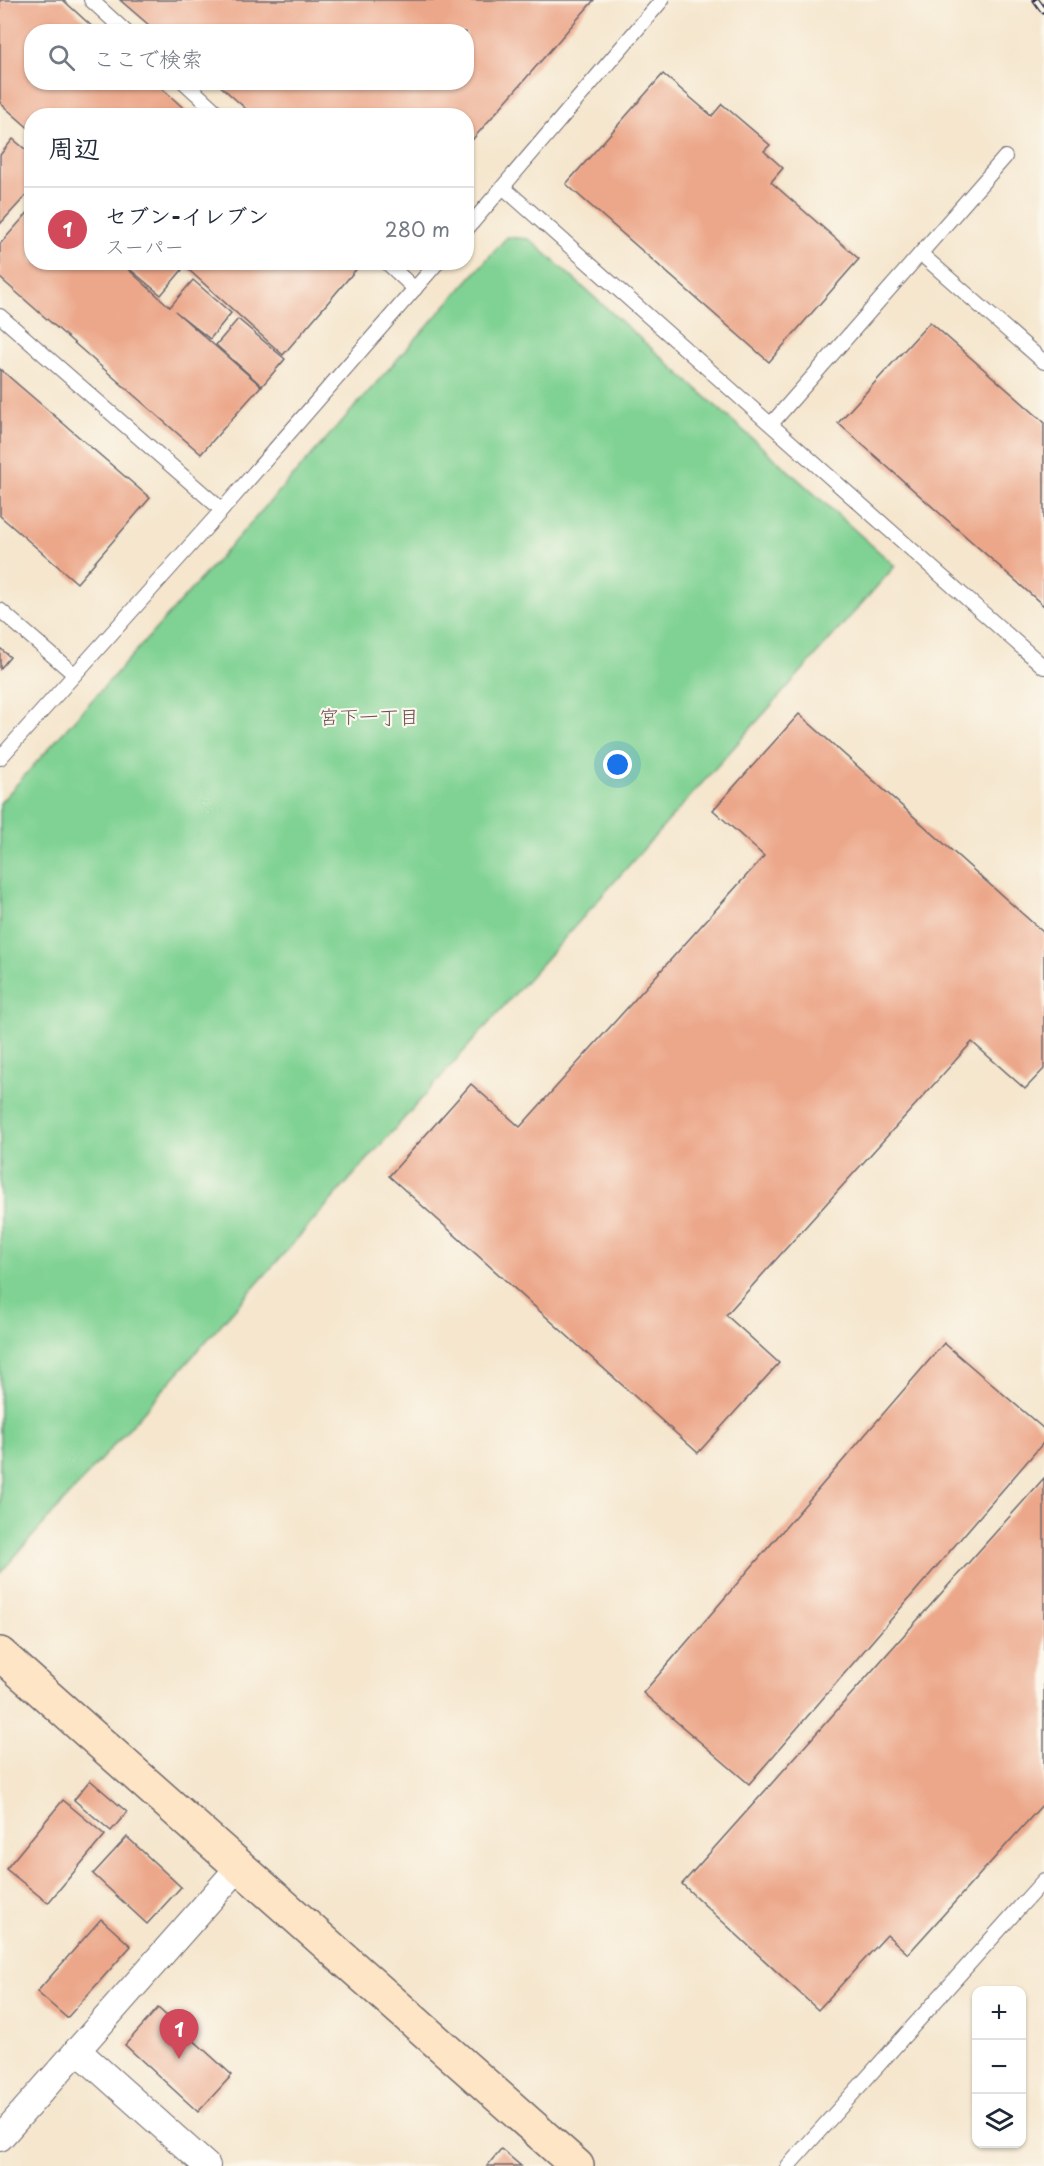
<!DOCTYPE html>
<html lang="ja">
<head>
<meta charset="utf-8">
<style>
	body { margin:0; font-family:"Playpen Sans","Klee One",sans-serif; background:#f6f6f7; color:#1f2937 }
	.controls { position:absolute; right:18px; bottom:18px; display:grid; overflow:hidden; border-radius:12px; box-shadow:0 2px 4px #0004 }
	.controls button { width:54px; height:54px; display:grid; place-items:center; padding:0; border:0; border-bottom:2px solid #e0e1e3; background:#fff; color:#1f2937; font:30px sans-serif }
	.you { position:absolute; left:618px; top:765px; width:21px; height:21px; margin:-15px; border:4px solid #fff; border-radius:50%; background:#1a73e8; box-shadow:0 0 0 9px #1a73e833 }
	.badge { display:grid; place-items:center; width:39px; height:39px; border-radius:50%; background:#d1495b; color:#fff; font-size:20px; font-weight:700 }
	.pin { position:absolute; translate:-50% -50px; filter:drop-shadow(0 2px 3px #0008) }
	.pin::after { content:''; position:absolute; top:32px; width:21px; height:18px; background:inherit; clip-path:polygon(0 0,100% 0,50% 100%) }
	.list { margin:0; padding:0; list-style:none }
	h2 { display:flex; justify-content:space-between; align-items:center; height:78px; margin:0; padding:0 24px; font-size:26px }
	h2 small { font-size:20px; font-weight:400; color:#747a83 }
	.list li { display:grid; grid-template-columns:39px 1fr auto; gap:18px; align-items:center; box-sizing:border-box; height:84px; padding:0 24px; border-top:2px solid #e0e1e3 }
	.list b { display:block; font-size:22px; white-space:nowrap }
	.list p { margin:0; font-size:20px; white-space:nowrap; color:#747a83 }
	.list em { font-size:20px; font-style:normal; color:#747a83 }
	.icon { flex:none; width:33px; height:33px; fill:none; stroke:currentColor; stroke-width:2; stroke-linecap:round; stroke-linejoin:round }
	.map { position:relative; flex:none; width:1044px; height:2166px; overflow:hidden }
	.search { position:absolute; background:#fff; box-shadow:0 2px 4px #0004; left:24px; top:24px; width:450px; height:66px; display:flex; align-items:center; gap:15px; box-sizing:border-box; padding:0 21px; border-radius:24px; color:#747a83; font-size:22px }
	.panel { position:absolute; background:#fff; box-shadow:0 2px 4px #0004; left:24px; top:108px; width:450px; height:162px; border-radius:24px }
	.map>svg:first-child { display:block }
</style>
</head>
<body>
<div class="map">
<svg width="1044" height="2166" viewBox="0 0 1044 2166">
	<rect width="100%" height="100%" fill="#fbf7ec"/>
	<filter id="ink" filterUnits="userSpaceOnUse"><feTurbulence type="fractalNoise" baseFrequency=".0167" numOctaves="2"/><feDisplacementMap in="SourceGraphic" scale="12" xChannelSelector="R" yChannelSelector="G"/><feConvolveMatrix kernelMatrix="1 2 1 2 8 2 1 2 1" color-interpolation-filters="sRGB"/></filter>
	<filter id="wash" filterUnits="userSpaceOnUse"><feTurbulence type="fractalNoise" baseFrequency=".008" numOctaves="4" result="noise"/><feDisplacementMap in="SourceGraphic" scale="24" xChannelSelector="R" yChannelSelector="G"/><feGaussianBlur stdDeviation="1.35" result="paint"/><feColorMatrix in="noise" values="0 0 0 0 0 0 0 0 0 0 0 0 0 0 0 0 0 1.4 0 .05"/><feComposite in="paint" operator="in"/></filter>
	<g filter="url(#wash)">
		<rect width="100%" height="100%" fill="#f5e6cd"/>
		<path fill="#7fd293" stroke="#507a67" stroke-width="1.5" d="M507,237L529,239L895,566L0,1573V803Z"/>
		<g id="blocks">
			<g fill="#eca78a">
				<path d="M0,0H63L98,32H32V82H155L192,116H32V131L0,103Z"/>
				<path d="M120,0H594L466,147V116H254L216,82H466V32H157Z"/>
				<path d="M663,74L712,116L722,104L770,145L764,151L783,168L771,182L859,259L769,362L566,184Z"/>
				<path d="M13,139L32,155L27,163L32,167V189L0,224V155Z"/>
				<path d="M32,208V262H120L170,307L193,280L231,313L210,339L175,311L261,386L201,454L0,278V244Z"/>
				<path d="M121,262H173L182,270L161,295Z"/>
				<path d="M180,262H355L359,266L283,355Z"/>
				<path d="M238,319L285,359L262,386L216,345Z"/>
				<path d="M930,322L1044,422V606L838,423Z"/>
				<path d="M0,369L150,498L77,583L0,516Z"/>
				<path d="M0,648L10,657L0,669Z"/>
				<path d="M799,714L1044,933V1069L1025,1089L972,1042L726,1315L779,1363L698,1453L389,1176L471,1084L520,1127L764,856L713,810Z"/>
				<path d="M944,1343L1044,1429V1442L749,1784L643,1693Z"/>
				<path d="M1044,1478V1803L908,1954L887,1935L818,2010L682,1884Z"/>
				<path d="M90,1780L127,1812L111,1831L74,1800Z"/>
				<path d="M63,1800L105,1835L48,1903L6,1869Z"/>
				<path d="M127,1837L181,1887L147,1924L93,1874Z"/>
				<path d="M101,1919L131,1946L67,2018L37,1992Z"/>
				<path d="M158,2008L232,2075L198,2112L125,2045Z"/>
				<path d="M501,2149L521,2166H487Z"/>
			</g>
		</g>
	</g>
	<g filter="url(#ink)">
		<use href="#blocks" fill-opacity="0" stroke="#6c676e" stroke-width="1.5"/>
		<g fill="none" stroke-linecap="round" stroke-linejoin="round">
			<g stroke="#6c676e" stroke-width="16">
				<g id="lane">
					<path d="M91,0L126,32"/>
					<path d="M184,82L221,116"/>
					<path d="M504,188L1044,667"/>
					<path d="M466,230L662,0"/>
					<path d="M921,254L1044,362"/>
					<path d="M386,262L415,289"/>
					<path d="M0,316L222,510"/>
					<path d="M772,423L1005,157"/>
					<path d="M0,610L74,674"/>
					<path d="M0,758L222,510L438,262"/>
					<path d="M788,2166L1044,1880"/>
				</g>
			</g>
			<g stroke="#6c676e" stroke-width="28">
				<g id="street">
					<path d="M77,2050L207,2166"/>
					<path d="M0,2138L239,1867"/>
				</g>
			</g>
			<g stroke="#6c676e" stroke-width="36">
				<path id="secondary" d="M0,1654L577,2166"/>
			</g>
			<use href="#lane" stroke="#fff" stroke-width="14"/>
			<use href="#street" stroke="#fff" stroke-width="26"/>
			<use href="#secondary" stroke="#fee5c5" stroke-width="33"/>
			<g stroke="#22223b" stroke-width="7">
				<path id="rail" d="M1036,0L1044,11"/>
			</g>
			<use href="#rail" stroke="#fbf7ec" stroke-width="4.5" stroke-dasharray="14" stroke-linecap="butt"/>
		</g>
	</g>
	<g text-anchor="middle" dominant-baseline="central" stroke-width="4.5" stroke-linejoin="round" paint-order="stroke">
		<g font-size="20" fill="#695157" stroke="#fbf7ec">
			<text x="369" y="716">宮下一丁目</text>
		</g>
	</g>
</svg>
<div class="controls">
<button>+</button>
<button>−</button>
<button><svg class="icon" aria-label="layers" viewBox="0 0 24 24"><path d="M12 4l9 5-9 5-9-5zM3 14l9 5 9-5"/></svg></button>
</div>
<div class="you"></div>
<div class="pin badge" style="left:179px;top:2059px">1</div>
<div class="search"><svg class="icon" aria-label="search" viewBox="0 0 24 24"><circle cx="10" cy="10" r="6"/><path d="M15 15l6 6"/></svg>ここで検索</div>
<section class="panel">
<h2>周辺<small></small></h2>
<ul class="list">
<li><span class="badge">1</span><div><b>セブン-イレブン</b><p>スーパー</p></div><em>280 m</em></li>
</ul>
</section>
</div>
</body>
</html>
